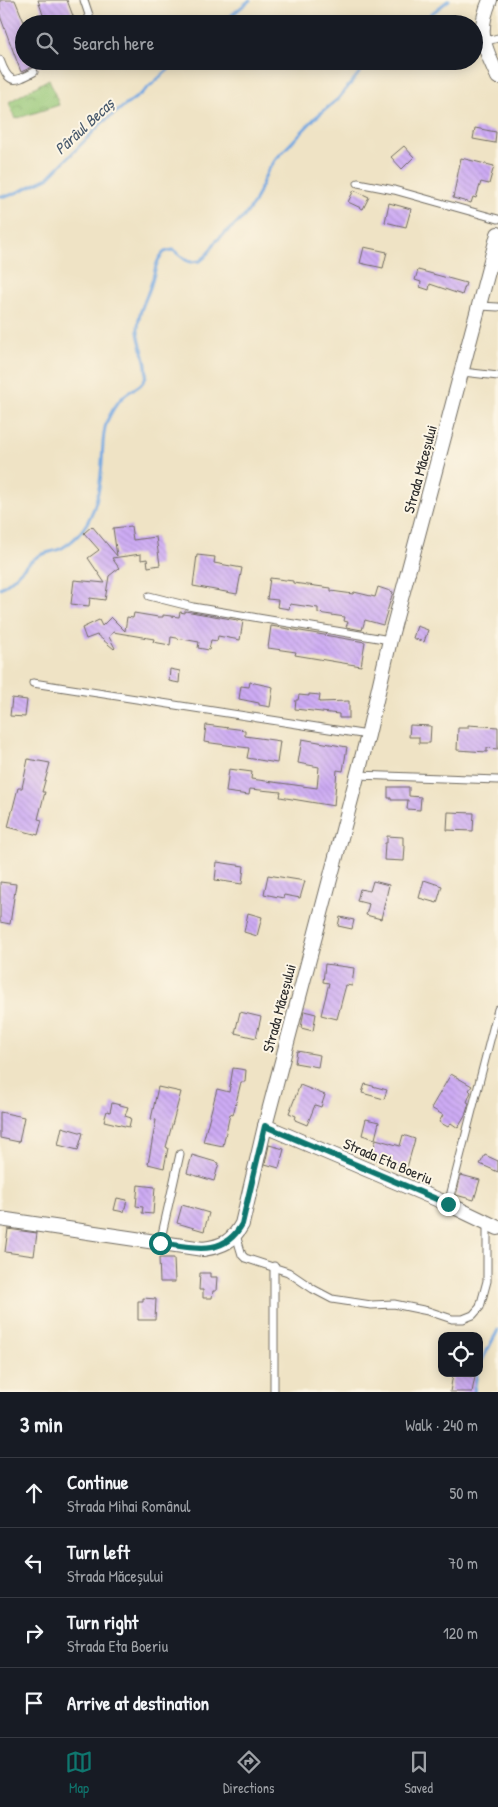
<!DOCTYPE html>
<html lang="en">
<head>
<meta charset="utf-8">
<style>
	body { margin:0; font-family:"Patrick Hand",sans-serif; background:#242831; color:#f1f3f6 }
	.controls { position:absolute; right:15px; bottom:15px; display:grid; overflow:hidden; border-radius:10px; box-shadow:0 2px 12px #0003 }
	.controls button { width:45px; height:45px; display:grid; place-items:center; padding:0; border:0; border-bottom:1px solid #363941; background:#171b24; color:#f1f3f6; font:25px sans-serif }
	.stop { position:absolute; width:15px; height:15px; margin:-11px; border:4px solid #0f766e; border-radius:50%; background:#fff }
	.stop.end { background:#0f766e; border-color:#fff; box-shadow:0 1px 5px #0008 }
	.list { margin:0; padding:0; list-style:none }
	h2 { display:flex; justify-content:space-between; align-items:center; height:65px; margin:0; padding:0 20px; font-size:21px }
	h2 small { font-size:16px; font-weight:400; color:#9ea1a6 }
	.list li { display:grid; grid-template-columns:32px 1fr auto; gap:15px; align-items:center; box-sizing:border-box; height:70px; padding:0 20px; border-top:1px solid #363941 }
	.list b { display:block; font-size:19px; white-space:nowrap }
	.list p { margin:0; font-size:16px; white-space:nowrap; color:#9ea1a6 }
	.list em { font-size:16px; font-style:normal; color:#9ea1a6 }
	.icon { flex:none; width:28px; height:28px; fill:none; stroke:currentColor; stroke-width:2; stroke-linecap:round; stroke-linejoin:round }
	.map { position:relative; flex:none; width:498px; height:1392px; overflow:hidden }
	.search { position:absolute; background:#171b24; box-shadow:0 2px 12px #0003; left:15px; right:15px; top:15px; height:55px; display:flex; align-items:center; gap:12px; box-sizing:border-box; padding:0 18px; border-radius:28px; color:#9ea1a6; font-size:19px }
	.sheet { height:345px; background:#171b24 }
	nav { display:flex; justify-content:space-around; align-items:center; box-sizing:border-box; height:70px; border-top:1px solid #363941; background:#171b24; font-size:14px; color:#9ea1a6 }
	nav a { display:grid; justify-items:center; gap:2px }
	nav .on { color:#0f766e }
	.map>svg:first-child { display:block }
</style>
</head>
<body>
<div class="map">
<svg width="498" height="1392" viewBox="0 0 498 1392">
	<defs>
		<pattern id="park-crowns" width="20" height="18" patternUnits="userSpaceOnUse" patternTransform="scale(1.25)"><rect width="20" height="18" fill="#96c777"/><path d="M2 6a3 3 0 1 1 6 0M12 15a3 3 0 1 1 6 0" fill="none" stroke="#7ba262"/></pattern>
		<pattern id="building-back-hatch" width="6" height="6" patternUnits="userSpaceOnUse" patternTransform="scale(1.25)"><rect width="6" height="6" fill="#cdabf4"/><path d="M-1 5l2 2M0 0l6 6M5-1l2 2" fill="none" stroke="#b093d1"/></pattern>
	</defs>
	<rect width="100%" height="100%" fill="#fcf5e5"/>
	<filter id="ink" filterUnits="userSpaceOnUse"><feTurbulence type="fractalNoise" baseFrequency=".02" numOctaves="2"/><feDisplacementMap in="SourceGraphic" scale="10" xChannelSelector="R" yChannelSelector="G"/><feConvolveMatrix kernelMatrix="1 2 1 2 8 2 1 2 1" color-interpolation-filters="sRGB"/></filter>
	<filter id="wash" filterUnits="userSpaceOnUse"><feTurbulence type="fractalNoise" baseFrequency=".0096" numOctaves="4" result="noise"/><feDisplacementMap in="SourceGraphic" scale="20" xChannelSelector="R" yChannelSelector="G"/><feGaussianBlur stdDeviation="1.12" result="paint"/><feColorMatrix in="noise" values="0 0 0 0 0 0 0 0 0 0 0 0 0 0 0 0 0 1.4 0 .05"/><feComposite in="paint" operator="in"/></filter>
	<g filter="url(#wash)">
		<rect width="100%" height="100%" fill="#efe3c5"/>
		<path fill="url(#park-crowns)" stroke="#607951" d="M49,79L59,105L15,119L9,102Z"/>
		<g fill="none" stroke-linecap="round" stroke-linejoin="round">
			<g stroke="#75a8e1" stroke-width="3">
				<path d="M221,24L250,0"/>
				<path d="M418,24L449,0"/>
				<path d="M0,196H8L18,192L48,178L103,122L142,93L178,61"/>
				<path d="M0,588C14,582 23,565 37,557C45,552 54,552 62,548C93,530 100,495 102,462C103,449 102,433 107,421C112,411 116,403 124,396C131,389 143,387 146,376C149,364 139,344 138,332C137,311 147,300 152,281C155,273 155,263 161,256C164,251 167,251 173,250L186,260L191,262L200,261L206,256L216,241L244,217L254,203L267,172L276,159L315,118L338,99L369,61"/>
				<path d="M479,1366L498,1330"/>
				<path d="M474,1392L477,1373"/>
			</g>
		</g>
		<g id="blocks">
			<g fill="url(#building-back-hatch)">
				<path d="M0,0H15L24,22V61L50,63L37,67H32L21,72L0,16Z"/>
				<path d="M38,0H67L76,24H46Z"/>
				<path d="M475,128L496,132L495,143L473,139Z"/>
				<path d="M404,146L414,157L402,169L391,157Z"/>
				<path d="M461,158L494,166L489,184L481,182L476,198L473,197L471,203L453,198Z"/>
				<path d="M354,190L369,197L363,209L348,202Z"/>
				<path d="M389,203L411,209L406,227L385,222Z"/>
				<path d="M364,247L387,252L383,268L360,263Z"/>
				<path d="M418,270L466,283L462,295L430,284L429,290L420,287L421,282L415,280Z"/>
				<path d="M92,526L117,556L113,528L131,526L133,540L156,537L160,565L148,567L147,559L141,560V554L112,558L119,568L109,576L105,600L90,598L89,606L71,604L74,580L105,583L88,558L99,550L84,533Z"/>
				<path d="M197,555L215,557L214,563L242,568L237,594L193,586Z"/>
				<path d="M270,578L293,581V583L331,588V591L353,594L354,592L375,597L378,587L393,592L383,625L365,620L362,630L346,627L348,622L344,621L345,617L318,613V608L290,604L289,609L277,607L278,600L267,599Z"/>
				<path d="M185,611L243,621L240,640L218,636L217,641L211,640L209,650L198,648L199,642L171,637L170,645L153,642L154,639L113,632L109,637L115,648L114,649L97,635L86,639L82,628L99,620L102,626L111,617L125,631L127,617L133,618L134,613L158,617H163V615L179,617L180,612L185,613Z"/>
				<path d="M271,626L365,642L361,666L295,655L296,652L268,648Z"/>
				<path d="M417,626L428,630L424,642L413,638Z"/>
				<path d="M170,669L180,671L179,683L169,681Z"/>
				<path d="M250,682L273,687L270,707L259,705V703L239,699L241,686L249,687Z"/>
				<path d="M309,694L320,695L319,702L349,701V718H339V714L295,709L296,700H298L299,695L309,696Z"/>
				<path d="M12,698L27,700L25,717L10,716Z"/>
				<path d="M206,725L245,730V736L280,741L277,763L247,758L249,748L204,742Z"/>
				<path d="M410,725L431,726L430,743H419V737H409Z"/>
				<path d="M468,725L498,727V749L487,748V752L457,750L458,728H468Z"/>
				<path d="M302,739L347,747L343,771L337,770L334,806L280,797L281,792L250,789L249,795L226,792L229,769L252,772L251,779L317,788L319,767L298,763Z"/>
				<path d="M28,759L50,763L42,792H45L38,819L42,820L38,835L8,827L18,788H22Z"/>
				<path d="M388,787H409V796L421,797L420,810L407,809L408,800H391V798H388Z"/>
				<path d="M448,812L474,813L473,831L447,830Z"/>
				<path d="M387,836L403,837V846H405L404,861L384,860L385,843H387Z"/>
				<path d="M217,862L244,866L242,884L215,880Z"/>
				<path d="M268,875L305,881L300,898L284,895L283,898L264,894Z"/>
				<path d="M424,880L442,886L437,903L419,898Z"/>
				<path d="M373,881L389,885L381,919L366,915L369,904L357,901L360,889L370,891Z"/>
				<path d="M0,882L16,884L10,924L0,922Z"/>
				<path d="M248,913L262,917L257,936L244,932Z"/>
				<path d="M340,917L354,920L352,929L338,926Z"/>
				<path d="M325,964L354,968L352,986L346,985L337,1019L321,1015L329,983L323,982Z"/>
				<path d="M304,1011L316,1014L313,1031L301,1028Z"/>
				<path d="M240,1012L261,1017L256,1038L235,1033Z"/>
				<path d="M297,1051L320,1055L318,1067L295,1063Z"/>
				<path d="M233,1068L246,1070L245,1082H241L233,1115L230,1114L223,1146L203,1142L217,1089L229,1092Z"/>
				<path d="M451,1074L472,1086L469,1090L471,1092L467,1102L469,1103L465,1116L458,1128L451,1123L448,1127L439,1122L443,1115L431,1108Z"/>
				<path d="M365,1084L387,1090L384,1099L362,1093Z"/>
				<path d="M300,1085L325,1095L321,1107L315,1105L307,1125L295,1120L296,1116L289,1113Z"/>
				<path d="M158,1087L181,1092L166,1147L168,1148L164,1168L148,1164L156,1120L151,1119Z"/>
				<path d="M112,1103L128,1107L125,1116L131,1118L129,1127L104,1121L107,1111L110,1112Z"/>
				<path d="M0,1112L24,1117L19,1142L0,1138Z"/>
				<path d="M366,1119L379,1122L375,1139L362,1135Z"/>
				<path d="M62,1127L83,1133L78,1150L58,1145Z"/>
				<path d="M403,1135L415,1139L406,1171L392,1166L393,1164L371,1158L376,1139L400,1146Z"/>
				<path d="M269,1145L284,1149L279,1168L265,1164Z"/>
				<path d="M192,1155L219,1163L214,1181L187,1173Z"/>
				<path d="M485,1155L498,1161V1172L480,1164Z"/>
				<path d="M461,1175L480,1180L474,1200L456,1195Z"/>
				<path d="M138,1185L155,1187L153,1214L142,1213L143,1207L136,1206Z"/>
				<path d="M117,1198L127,1200L124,1212L114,1210Z"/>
				<path d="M182,1205L209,1213L204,1231L177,1223Z"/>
				<path d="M8,1229L37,1233L34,1256L5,1252Z"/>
				<path d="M159,1258H174L175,1282H160Z"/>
				<path d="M200,1273H210V1277H217L216,1291H213L212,1298H203V1290H199Z"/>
				<path d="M143,1298L156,1299L155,1320H138V1301H143Z"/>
				<path d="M453,1374L475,1377L472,1392H450Z"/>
			</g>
		</g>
	</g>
	<g filter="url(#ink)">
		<use href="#blocks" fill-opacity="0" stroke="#706b61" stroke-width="1"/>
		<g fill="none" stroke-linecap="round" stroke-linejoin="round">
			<g stroke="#706b61" stroke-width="9">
				<g id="lane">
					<path d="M84,0L92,24"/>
					<path d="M483,42L498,38"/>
					<path d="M0,60C9,84 13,83 34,72"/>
					<path d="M358,183L394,190L498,219"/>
					<path d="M480,306L498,307"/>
					<path d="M463,372L498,376"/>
					<path d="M149,596L193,607L390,640"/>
					<path d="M33,683L368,735"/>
					<path d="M357,775L498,780"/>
					<path d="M448,1204L498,1009"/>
					<path d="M236,1235L242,1255L245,1258L288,1272L313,1289L332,1299L371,1305L394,1304L428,1311L452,1319H463L473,1315L480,1307L487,1281V1224"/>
					<path d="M160,1243L180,1154"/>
					<path d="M274,1266V1392"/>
				</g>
			</g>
			<g stroke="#706b61" stroke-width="16">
				<g id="street">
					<path d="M490,0C476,33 484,46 498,77"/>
					<path d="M265,1126L448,1204L498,1228"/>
					<path d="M0,1219L203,1249C223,1246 232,1242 242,1224L265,1126L368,735L390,640L498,234"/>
				</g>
			</g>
			<use href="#lane" stroke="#fff" stroke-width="7"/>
			<use href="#street" stroke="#fff" stroke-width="14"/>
		</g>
	</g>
	<g fill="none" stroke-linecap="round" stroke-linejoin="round" filter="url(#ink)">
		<path stroke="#0f766e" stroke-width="6" d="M160,1243C192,1247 223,1258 242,1224L265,1126L448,1204"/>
	</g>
	<g text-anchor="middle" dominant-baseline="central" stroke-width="4" stroke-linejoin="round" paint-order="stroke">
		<g font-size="15" fill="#2b2b2b" stroke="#fcf5e5">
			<text transform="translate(420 469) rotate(-75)">Strada Măceșului</text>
			<text transform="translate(279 1008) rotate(-75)">Strada Măceșului</text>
			<text transform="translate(388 1161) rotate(23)">Strada Eta Boeriu</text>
		</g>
		<g font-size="16" font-style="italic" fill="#45576b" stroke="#fcf5e5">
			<text transform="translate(84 126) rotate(-43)">Pârâul Becaș</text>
		</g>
	</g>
</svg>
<div class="controls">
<button><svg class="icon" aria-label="locate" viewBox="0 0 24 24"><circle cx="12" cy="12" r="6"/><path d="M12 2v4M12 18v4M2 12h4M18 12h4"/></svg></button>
</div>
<div class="stop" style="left:160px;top:1243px"></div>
<div class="stop end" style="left:448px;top:1204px"></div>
<div class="search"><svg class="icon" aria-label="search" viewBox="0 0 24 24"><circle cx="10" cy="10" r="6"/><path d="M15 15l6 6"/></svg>Search here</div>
</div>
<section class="sheet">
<h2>3 min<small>Walk · 240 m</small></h2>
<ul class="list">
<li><svg class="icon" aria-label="ahead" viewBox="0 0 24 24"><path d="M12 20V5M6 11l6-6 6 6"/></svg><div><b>Continue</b><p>Strada Mihai Românul</p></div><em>50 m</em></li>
<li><svg class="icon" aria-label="left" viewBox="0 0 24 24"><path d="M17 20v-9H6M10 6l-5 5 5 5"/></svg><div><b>Turn left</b><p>Strada Măceșului</p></div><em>70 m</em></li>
<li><svg class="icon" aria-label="right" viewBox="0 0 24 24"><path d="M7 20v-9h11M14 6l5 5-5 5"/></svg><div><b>Turn right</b><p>Strada Eta Boeriu</p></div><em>120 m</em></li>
<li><svg class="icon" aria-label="arrive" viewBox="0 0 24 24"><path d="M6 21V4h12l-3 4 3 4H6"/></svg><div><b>Arrive at destination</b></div></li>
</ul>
</section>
<nav>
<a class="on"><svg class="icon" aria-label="map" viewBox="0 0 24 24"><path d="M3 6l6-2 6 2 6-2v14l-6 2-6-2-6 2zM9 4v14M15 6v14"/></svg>Map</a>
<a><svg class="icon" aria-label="directions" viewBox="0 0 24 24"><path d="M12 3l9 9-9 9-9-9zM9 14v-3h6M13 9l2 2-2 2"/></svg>Directions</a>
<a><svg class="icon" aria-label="saved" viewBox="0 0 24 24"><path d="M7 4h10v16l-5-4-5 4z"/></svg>Saved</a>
</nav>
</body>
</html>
